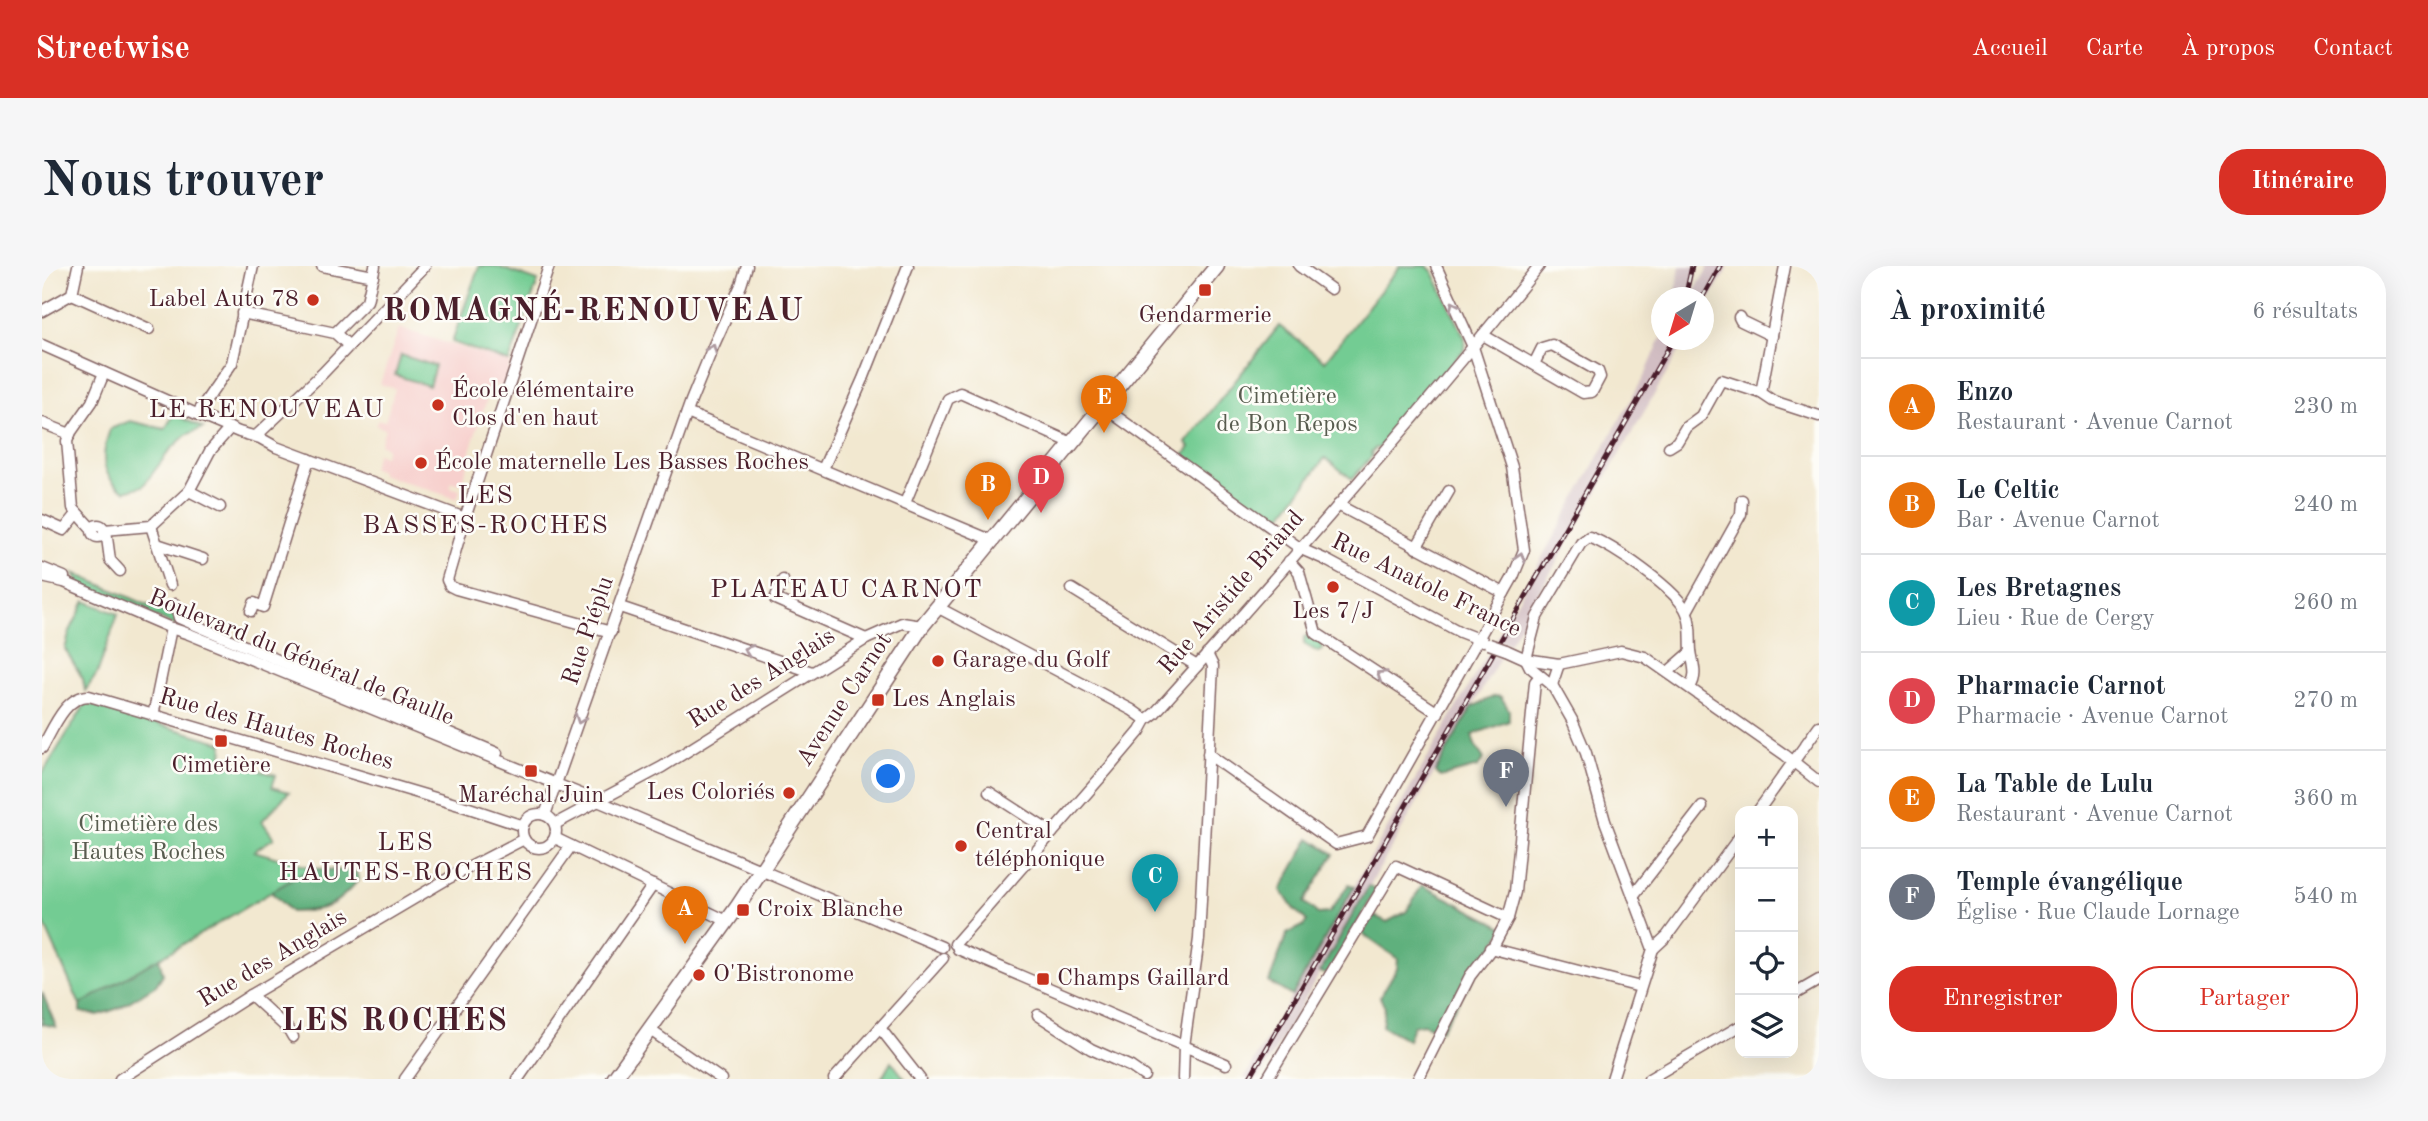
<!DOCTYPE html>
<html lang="fr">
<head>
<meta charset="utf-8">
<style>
	body { margin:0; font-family:"Old Standard TT",serif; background:#f6f6f7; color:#1f2937 }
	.controls { position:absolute; right:21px; bottom:21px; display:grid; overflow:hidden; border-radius:14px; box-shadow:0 7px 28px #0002 }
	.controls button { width:63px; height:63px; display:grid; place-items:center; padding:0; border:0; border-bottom:2px solid #e0e1e3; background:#fff; color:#1f2937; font:35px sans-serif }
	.compass { position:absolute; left:1609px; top:21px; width:63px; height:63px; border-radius:50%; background:#fff; box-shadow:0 7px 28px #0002; rotate:218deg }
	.you { position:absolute; left:847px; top:511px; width:24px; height:24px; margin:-18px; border:5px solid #fff; border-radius:50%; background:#1a73e8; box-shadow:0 0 0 10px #1a73e833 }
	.badge { display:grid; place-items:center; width:46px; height:46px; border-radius:50%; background:#d93025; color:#fff; font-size:23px; font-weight:700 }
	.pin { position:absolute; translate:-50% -58px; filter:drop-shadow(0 2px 4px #0008) }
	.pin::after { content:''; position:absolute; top:37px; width:24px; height:21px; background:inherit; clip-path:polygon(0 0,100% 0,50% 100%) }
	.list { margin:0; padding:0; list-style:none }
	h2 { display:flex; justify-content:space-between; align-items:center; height:91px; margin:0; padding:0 28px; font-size:30px }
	h2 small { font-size:23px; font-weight:400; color:#747a83 }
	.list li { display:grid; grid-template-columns:46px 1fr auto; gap:21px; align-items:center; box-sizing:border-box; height:98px; padding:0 28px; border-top:2px solid #e0e1e3 }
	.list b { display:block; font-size:26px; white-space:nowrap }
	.list p { margin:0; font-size:23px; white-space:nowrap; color:#747a83 }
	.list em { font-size:23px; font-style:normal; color:#747a83 }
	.actions { display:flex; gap:14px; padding:21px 28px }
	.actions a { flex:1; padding:16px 0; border:2px solid #d93025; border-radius:28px; text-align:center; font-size:24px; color:#d93025 }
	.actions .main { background:#d93025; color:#fff }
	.icon { flex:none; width:38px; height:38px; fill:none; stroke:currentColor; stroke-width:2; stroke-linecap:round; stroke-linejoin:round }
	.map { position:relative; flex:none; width:1777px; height:813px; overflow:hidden; border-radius:28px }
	header { display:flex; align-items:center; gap:42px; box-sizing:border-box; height:98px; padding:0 35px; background:#d93025; color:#fff }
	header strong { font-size:33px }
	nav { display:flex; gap:38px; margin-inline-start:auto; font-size:24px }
	.intro { display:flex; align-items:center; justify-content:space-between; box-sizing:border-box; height:168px; padding:0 42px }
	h1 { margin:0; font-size:49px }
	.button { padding:18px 32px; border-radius:28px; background:#d93025; color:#fff; font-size:24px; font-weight:700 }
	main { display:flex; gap:42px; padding:0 42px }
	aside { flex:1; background:#fff; border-radius:28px; box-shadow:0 7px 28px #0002 }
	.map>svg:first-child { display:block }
</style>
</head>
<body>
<header>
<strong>Streetwise</strong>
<nav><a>Accueil</a><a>Carte</a><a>À propos</a><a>Contact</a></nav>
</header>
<div class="intro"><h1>Nous trouver</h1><a class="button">Itinéraire</a></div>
<main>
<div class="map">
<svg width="1777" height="813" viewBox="0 0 1777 813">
	<rect width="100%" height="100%" fill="#fdfcf7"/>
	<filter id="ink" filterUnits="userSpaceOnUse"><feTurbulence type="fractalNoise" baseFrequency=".0143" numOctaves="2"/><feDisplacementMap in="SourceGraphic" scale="14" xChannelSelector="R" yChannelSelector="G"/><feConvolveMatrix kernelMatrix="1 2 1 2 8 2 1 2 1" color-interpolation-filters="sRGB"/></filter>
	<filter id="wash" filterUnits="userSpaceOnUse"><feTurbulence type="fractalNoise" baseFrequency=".00686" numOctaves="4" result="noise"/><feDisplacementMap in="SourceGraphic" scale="28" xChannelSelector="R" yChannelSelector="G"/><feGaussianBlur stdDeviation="1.57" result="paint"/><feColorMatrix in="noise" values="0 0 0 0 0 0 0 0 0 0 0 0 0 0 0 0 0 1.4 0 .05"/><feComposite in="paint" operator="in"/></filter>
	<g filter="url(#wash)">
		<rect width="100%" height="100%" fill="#f2e8d0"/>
		<path fill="#f7d0cd" d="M357,62L469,97L461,122L451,118L448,124L428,185V193L419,218L409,216L408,221L418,224L415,233L338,208L339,205L330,202L335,187L342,190L345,182L338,178L343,163L334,159L336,154L343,155L353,123L338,118Z"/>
		<g fill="#d2bec3">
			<path d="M1638,0H1656L1651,22L1654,23L1667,0H1687L1662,43L1661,32L1633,31Z"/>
			<path d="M1619,72L1644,74L1467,378L1454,373L1604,107Z"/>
			<path d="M1445,388L1458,392L1217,813H1202Z"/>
		</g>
		<g fill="#73cc93" stroke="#5e765f" stroke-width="2">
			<path d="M437,0H454L496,15L467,96L410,76Z"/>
			<path d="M1358,0H1385L1391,6L1423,72L1422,84L1337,182H1334L1329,186L1330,190L1310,213L1283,192L1234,257L1141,191L1148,181L1144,177L1237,60L1283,95Z"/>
			<path d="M359,89L393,100L387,120L353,109Z"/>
			<path d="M132,148L161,162L144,169L128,184L101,220L83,225C57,209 59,190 68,163L88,155L123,163Z"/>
			<path d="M32,307L279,415L125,356L38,318Z"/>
			<path d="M43,335L76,348L55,408L43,425L41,413L23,383L28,365Z"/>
			<path d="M1266,369L1280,377V384L1276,386L1262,378V371Z"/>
			<path d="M44,437L181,477L180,494L234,509L230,521L247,526L220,555L232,572L212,585L270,602L38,739L0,653V508Z"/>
			<path d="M849,795L863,813H839Z"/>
		</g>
		<g fill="#5eb07d" stroke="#546854" stroke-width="2">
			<path d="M1453,430L1459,431L1467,444V455L1430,469L1433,479L1442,493L1436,501L1399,511L1393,506L1430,441Z"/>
			<path d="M1268,572L1292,588L1262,636L1276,648L1287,647L1307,618L1312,621L1250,730L1227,716L1245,668L1261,660L1265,655L1251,642L1239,624Z"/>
			<path d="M270,602L314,606L317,613C295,640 283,645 249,646L229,626Z"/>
			<path d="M1380,619L1463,662L1398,765L1381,758L1371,760L1366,774L1340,760L1343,741L1338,731L1355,702L1356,693L1319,667L1329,648L1345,656L1364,646Z"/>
			<path d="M1327,620L1334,624L1286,709L1278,706Z"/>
			<path d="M117,692L121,708L114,719L77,742L56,749L38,746V739Z"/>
			<path d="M0,726L14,761L0,758Z"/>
		</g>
	</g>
	<g filter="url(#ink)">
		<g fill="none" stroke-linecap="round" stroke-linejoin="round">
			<g stroke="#856565" stroke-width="13">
				<g id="minor">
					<path d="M280,0L331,10"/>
					<path d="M507,0L423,252L405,314L408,320L414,323L569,366"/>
					<path d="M1257,0L1289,23"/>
					<path d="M1743,0L1719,127L1731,135L1777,150"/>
					<path d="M30,28L107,63"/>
					<path d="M0,45L30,28L36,0"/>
					<path d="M200,47L293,67L306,79"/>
					<path d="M1697,51L1699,55L1730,70"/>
					<path d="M293,67L325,35L333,0"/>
					<path d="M1441,69L1541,127L1550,126L1558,111L1556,105L1510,79L1500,82L1492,98"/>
					<path d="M0,79L159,150L197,166L218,172L234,181L423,252"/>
					<path d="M1060,140L1259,283L1282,293L1418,366L1441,375"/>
					<path d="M645,147L949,274"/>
					<path d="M155,148L190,97L211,0"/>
					<path d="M0,157L28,168"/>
					<path d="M214,170L281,107L383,0"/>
					<path d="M1627,181L1635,176L1644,161L1659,150L1679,114L1719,127"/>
					<path d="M781,203L821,113L866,0"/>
					<path d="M147,225L178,241"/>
					<path d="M863,237L906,133L918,127L1030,177"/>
					<path d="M1296,239L1462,327"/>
					<path d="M0,254L22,264L35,248"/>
					<circle cx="56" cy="265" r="6"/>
					<path d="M109,260L128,319"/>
					<path d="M50,263L31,242L25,175L29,166L50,136L62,107"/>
					<path d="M62,264L109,260L147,225L168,185L188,162"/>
					<path d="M64,264L68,294L78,305"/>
					<path d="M115,278L161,293"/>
					<path d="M1374,282L1407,225"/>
					<path d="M1247,295L1257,306L1274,367L1396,447"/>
					<path d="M0,302L22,311"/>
					<path d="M0,311L22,316L129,362L147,368L563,538L900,681"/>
					<path d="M741,314L733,333L824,373"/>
					<path d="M1030,323L1155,400"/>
					<path d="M133,338L137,352L455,487"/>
					<path d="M578,341L770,406"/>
					<path d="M895,341L1090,444L1104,454"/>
					<path d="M209,345L212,337L221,341L267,193"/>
					<path d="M1645,345L1699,248L1700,234"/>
					<path d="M1464,384L1484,393L1517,398L1579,385L1603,391L1743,489L1777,516"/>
					<path d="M1484,393L1495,351L1539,277L1547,271C1570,279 1637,325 1645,347C1650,359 1648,372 1649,385C1651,399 1656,409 1648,421"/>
					<path d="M1484,393L1488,401L1510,419L1517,398"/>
					<path d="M1626,406L1649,386"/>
					<path d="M1510,419L1530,454L1544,487L1563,555L1611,683L1570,813"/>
					<path d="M111,450L129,362"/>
					<path d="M0,482C11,463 23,430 47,430L427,542L481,560"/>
					<path d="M1166,488L1294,578L1325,570L1471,311L1482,284L1470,201L1431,81L1394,0"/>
					<path d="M947,526L1010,567"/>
					<path d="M1716,545L1777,460"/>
					<circle cx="497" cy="565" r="17"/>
					<path d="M503,549L649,135L671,81L699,19L705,0"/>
					<path d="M513,558L620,501L824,373L860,357L880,360"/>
					<path d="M513,572L685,655"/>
					<path d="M1591,630L1660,541"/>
					<path d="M913,678L1066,503L1098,465L1104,454L1113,447C1244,301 1374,153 1497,0"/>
					<path d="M1448,682L1598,721"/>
					<path d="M916,683L1184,798"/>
					<path d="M1611,683L1625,670L1698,570"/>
					<path d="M209,729L247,764L251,771"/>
					<path d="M1751,729L1777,714"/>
					<path d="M996,749L1049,783L1089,801L1102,810"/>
					<path d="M838,762L878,813"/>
					<path d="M608,764L679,813"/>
					<path d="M78,813L209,729L407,612L482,573"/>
					<path d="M363,813L529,580"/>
					<path d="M476,813L611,619"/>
					<path d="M792,813L901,692"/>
					<path d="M1141,813L1142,780L1157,673L1171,400L1165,388"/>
					<path d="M1225,813L1354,600L1466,652"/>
					<path d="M1376,813L1428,710L1452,679L1466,652L1473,626L1493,416L1498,410"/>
					<path d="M1607,813L1698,760"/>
				</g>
			</g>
			<g stroke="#856565" stroke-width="17">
				<path id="major" d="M572,813L696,640L880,360L1175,0"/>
			</g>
			<use href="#minor" stroke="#fff" stroke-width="10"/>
			<use href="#major" stroke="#fff" stroke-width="14"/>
			<g stroke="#4a1f2b" stroke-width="5">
				<g id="rail">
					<path d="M1643,32L1650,0"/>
					<path d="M1660,32L1678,0"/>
					<path d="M1207,813L1631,74"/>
				</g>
			</g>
			<use href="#rail" stroke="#fdfcf7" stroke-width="2.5" stroke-dasharray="8" stroke-linecap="butt"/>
			<g stroke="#856565" stroke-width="13" stroke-linecap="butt">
				<path id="minor-bridge" d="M1447,378L1464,384"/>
			</g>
			<use href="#minor-bridge" stroke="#fff" stroke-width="10"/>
		</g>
		<defs><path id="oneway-chevron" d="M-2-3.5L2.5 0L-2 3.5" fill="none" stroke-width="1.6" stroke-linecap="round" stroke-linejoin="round" transform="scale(1.75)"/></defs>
		<g stroke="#ae9aa0">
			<use href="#oneway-chevron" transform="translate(1412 40) rotate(-115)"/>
			<use href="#oneway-chevron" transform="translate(670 83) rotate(-68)"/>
			<use href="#oneway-chevron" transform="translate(1478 291) rotate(-73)"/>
			<use href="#oneway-chevron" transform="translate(706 384) rotate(-161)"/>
			<use href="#oneway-chevron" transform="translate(1339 409) rotate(-147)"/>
			<use href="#oneway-chevron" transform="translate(538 453) rotate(110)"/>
		</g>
	</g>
	<g fill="#c8321e" stroke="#fdfcf7" stroke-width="2.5">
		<rect x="1156" y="17" width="14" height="14" rx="3.5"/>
		<circle cx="271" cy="34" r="7"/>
		<circle cx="396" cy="139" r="7"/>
		<circle cx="379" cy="197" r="7"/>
		<circle cx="1291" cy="321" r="7"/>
		<circle cx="896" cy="395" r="7"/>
		<rect x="829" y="427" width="14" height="14" rx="3.5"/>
		<rect x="172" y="468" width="14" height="14" rx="3.5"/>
		<rect x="482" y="498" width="14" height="14" rx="3.5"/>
		<circle cx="747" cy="527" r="7"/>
		<circle cx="919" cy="580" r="7"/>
		<rect x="694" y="637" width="14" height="14" rx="3.5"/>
		<circle cx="657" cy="709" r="7"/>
		<rect x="994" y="706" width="14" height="14" rx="3.5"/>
	</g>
	<g text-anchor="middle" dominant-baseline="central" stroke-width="5" stroke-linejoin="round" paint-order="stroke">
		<g font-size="24" fill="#4a1f2b" stroke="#fdfcf7" text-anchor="start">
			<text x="257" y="34" text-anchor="end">Label Auto 78</text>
			<text x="1163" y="50" text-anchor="middle">Gendarmerie</text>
			<text x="410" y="125">École élémentaire<tspan x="410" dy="28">Clos d'en haut</tspan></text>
			<text x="393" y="197">École maternelle Les Basses Roches</text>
			<text x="1291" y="346" text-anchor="middle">Les 7/J</text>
			<text x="910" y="395">Garage du Golf</text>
			<text x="850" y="434">Les Anglais</text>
			<text x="179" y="500" text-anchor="middle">Cimetière</text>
			<text x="733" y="527" text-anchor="end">Les Coloriés</text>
			<text x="489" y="530" text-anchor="middle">Maréchal Juin</text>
			<text x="933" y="566">Central<tspan x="933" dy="28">téléphonique</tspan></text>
			<text x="715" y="644">Croix Blanche</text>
			<text x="671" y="709">O'Bistronome</text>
			<text x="1015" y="713">Champs Gaillard</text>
		</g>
		<g font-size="24" fill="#585c4f" stroke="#fdfcf7">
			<text x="1245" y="131">Cimetière<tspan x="1245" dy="28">de Bon Repos</tspan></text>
			<text x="106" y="559">Cimetière des<tspan x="106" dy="28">Hautes Roches</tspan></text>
		</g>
		<g font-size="24" fill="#4a1f2b" stroke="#fdfcf7">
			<text transform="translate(1384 320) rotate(26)">Rue Anatole France</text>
			<text transform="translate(1190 327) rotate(-49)">Rue Aristide Briand</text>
			<text transform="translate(547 365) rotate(-71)">Rue Piéplu</text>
			<text transform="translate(259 392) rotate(22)">Boulevard du Général de Gaulle</text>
			<text transform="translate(720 413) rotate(-32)">Rue des Anglais</text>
			<text transform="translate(803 434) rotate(-57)">Avenue Carnot</text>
			<text transform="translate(234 464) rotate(16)">Rue des Hautes Roches</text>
			<text transform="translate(231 693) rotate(-31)">Rue des Anglais</text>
		</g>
		<g font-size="26" letter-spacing="2" fill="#4a1f2b" stroke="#fdfcf7">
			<text x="225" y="144">LE RENOUVEAU</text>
			<text x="444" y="230">LES<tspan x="444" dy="30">BASSES-ROCHES</tspan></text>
			<text x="805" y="324">PLATEAU CARNOT</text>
			<text x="364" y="577">LES<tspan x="364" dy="30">HAUTES-ROCHES</tspan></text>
		</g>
		<g font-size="32" font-weight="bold" letter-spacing="2" fill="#4a1f2b" stroke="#fdfcf7">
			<text x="552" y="46">ROMAGNÉ-RENOUVEAU</text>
			<text x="353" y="756">LES ROCHES</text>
		</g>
	</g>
</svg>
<div class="controls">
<button>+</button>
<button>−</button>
<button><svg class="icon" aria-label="locate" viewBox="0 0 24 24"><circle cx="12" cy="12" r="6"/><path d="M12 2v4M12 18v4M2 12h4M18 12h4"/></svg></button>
<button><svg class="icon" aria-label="layers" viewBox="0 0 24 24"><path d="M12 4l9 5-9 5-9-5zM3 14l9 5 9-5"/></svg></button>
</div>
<svg class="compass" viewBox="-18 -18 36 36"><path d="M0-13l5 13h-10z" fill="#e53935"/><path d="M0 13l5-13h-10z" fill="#747a83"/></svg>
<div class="you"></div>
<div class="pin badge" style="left:643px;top:678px;background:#e8710a">A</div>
<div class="pin badge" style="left:946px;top:254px;background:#e8710a">B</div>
<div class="pin badge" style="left:1113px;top:646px;background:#0f9aa8">C</div>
<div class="pin badge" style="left:999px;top:247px;background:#e0444e">D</div>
<div class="pin badge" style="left:1062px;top:167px;background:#e8710a">E</div>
<div class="pin badge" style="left:1464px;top:541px;background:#6b7280">F</div>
</div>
<aside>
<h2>À proximité<small>6 résultats</small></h2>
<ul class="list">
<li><span class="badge" style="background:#e8710a">A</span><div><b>Enzo</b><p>Restaurant · Avenue Carnot</p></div><em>230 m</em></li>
<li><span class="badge" style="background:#e8710a">B</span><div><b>Le Celtic</b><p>Bar · Avenue Carnot</p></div><em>240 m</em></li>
<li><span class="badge" style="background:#0f9aa8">C</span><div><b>Les Bretagnes</b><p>Lieu · Rue de Cergy</p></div><em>260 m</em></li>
<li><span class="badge" style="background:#e0444e">D</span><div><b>Pharmacie Carnot</b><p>Pharmacie · Avenue Carnot</p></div><em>270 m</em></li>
<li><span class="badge" style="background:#e8710a">E</span><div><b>La Table de Lulu</b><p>Restaurant · Avenue Carnot</p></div><em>360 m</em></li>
<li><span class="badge" style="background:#6b7280">F</span><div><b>Temple évangélique</b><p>Église · Rue Claude Lornage</p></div><em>540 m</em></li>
</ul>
<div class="actions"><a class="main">Enregistrer</a><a>Partager</a></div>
</aside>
</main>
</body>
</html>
